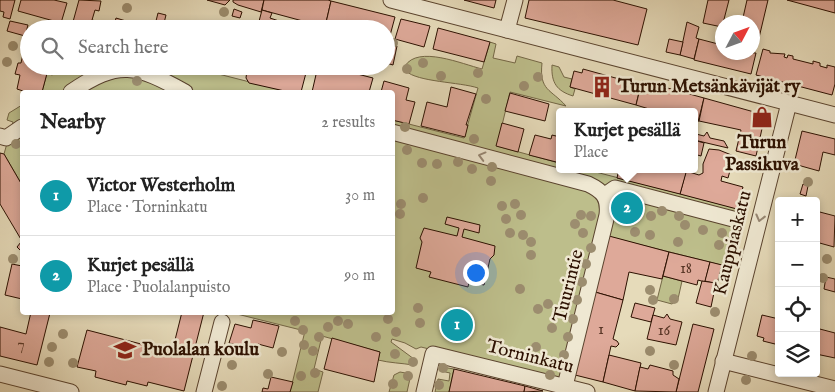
<!DOCTYPE html>
<html lang="en">
<head>
<meta charset="utf-8">
<style>
	body { margin:0; font-family:"IM FELL English",serif; background:#f2f2f2; color:#222 }
	.controls { position:absolute; right:15px; bottom:15px; display:grid; overflow:hidden; border-radius:5px; box-shadow:0 2px 8px #0003 }
	.controls button { width:45px; height:45px; display:grid; place-items:center; padding:0; border:0; border-bottom:1px solid #e0e0e0; background:#fff; color:#222; font:25px sans-serif }
	.compass { position:absolute; left:715px; top:15px; width:45px; height:45px; border-radius:50%; background:#fff; box-shadow:0 2px 8px #0003; rotate:49deg }
	.you { position:absolute; left:475px; top:272px; width:18px; height:18px; margin:-12px; border:4px solid #fff; border-radius:50%; background:#1a73e8; box-shadow:0 0 0 8px #1a73e833 }
	.badge { display:grid; place-items:center; width:32px; height:32px; border-radius:50%; background:#8f2418; color:#fff; font-size:16px; font-weight:700 }
	.pin { position:absolute; translate:-50% -50%; border:2px solid #fff; box-shadow:0 1px 5px #0006 }
	.popup { position:absolute; left:556px; top:108px; width:142px; height:65px; box-sizing:border-box; display:grid; place-content:center; border-radius:5px; background:#fff; filter:drop-shadow(0 1px 4px #0005); font-size:16px; white-space:nowrap; color:#767676 }
	.popup b { font-size:19px; color:#222 }
	.popup::after { content:''; position:absolute; left:50%; top:100%; margin-left:-10px; border:10px solid transparent; border-top-color:#fff }
	.list { margin:0; padding:0; list-style:none }
	h2 { display:flex; justify-content:space-between; align-items:center; height:65px; margin:0; padding:0 20px; font-size:21px }
	h2 small { font-size:16px; font-weight:400; color:#767676 }
	.list li { display:grid; grid-template-columns:32px 1fr auto; gap:15px; align-items:center; box-sizing:border-box; height:80px; padding:0 20px; border-top:1px solid #e0e0e0 }
	.list b { display:block; font-size:19px; white-space:nowrap }
	.list p { margin:0; font-size:16px; white-space:nowrap; color:#767676 }
	.list em { font-size:16px; font-style:normal; color:#767676 }
	.icon { flex:none; width:28px; height:28px; fill:none; stroke:currentColor; stroke-width:2; stroke-linecap:round; stroke-linejoin:round }
	.map { position:relative; flex:none; width:835px; height:392px; overflow:hidden }
	.search { position:absolute; background:#fff; box-shadow:0 2px 8px #0003; left:20px; top:20px; width:375px; height:55px; display:flex; align-items:center; gap:12px; box-sizing:border-box; padding:0 18px; border-radius:28px; color:#767676; font-size:19px }
	.panel { position:absolute; background:#fff; box-shadow:0 2px 8px #0003; left:20px; top:90px; width:375px; height:225px; border-radius:5px }
	.map>svg:first-child { display:block }
</style>
</head>
<body>
<div class="map">
<svg width="835" height="392" viewBox="0 0 835 392">
	<rect width="100%" height="100%" fill="#e6dbba"/>
	<filter id="stains"><feTurbulence type="fractalNoise" baseFrequency=".004" numOctaves="4"/><feColorMatrix values="0 0 0 0 .2 0 0 0 0 .09 0 0 0 0 .02 0 0 0 .5 -.17"/></filter>
	<radialGradient id="worn" r=".72"><stop offset=".6" stop-color="#630" stop-opacity="0"/><stop offset="1" stop-color="#630" stop-opacity=".3"/></radialGradient>
	<g fill="#bdbe8b" stroke="#746746">
		<path d="M490,42L496,44L493,58L515,63L517,56L542,63C539,91 551,89 566,106L510,92L497,146L559,163L560,169H584L743,210L729,267L598,234L563,372L558,379H551L421,347L416,349L405,343L392,339L391,342L414,359L413,365C401,363 390,363 378,360L380,352L322,336L314,369L323,372L318,392H290L305,331L233,313L392,312L393,120L464,138L478,88C460,82 417,82 406,71L405,66C418,45 462,64 482,69Z"/>
		<path d="M552,65L559,67L564,77L572,79L570,87L575,89L573,96C557,91 551,83 552,65Z"/>
		<path d="M86,66L88,69L93,66H187L289,92H42L47,73L52,75L57,72L73,74Z"/>
		<path d="M22,105V185L4,154L13,122L7,120L9,113Z"/>
		<path d="M663,276L682,281L678,299L672,304L657,300Z"/>
		<path d="M442,367L454,369L449,392H435L438,379L449,381L450,373L441,371Z"/>
		<path d="M400,372L411,374L407,392H389L394,375Z"/>
	</g>
	<g fill="#dea999" stroke="#2c1000">
		<path d="M0,0H15L10,19L3,17L4,12L0,11Z"/>
		<path d="M21,0H54L67,3L61,23L18,11Z"/>
		<path d="M79,0L101,1L99,11L95,10L92,20L96,21L94,29H71Z"/>
		<path d="M207,0H230L225,5Z"/>
		<path d="M233,0H264L261,12L238,5L233,2Z"/>
		<path d="M264,0H328L331,1L325,27L262,10Z"/>
		<path d="M464,0H496L494,8Z"/>
		<path d="M529,0H613L647,9L638,45L525,18Z"/>
		<path d="M708,0H729L722,27L703,23Z"/>
		<path d="M747,0H768L758,42L752,41V22H742Z"/>
		<path d="M787,0H835V13Z"/>
		<path d="M331,1L395,17L388,43H386V29L325,27Z"/>
		<path d="M234,9L242,12L240,18L232,16Z"/>
		<path d="M262,10L272,13L270,18L282,22L281,29H257Z"/>
		<path d="M158,13L166,15L164,23L156,21Z"/>
		<path d="M116,18L126,21L124,29H113Z"/>
		<path d="M401,19L430,26L424,47L395,39Z"/>
		<path d="M10,21L28,25L25,36L7,31Z"/>
		<path d="M687,22L699,27L696,38L699,39L694,59L680,55Z"/>
		<path d="M438,28L490,42L484,62L433,49Z"/>
		<path d="M669,39L683,42L680,55L666,52Z"/>
		<path d="M699,39L722,45V52L756,53L751,74L694,60Z"/>
		<path d="M388,44L397,46L393,65L386,63Z"/>
		<path d="M763,49L770,51V53L785,54L784,57L787,58L788,55L793,56V59L813,64V61L820,63V66L827,68V65L835,67V84L832,95L756,75Z"/>
		<path d="M23,54L29,56V66H49L42,92H26L17,89L20,75L15,74L18,63H21Z"/>
		<path d="M196,66H221L218,74L195,68Z"/>
		<path d="M306,66L307,69L301,92H289L249,83L246,78L247,70L245,67Z"/>
		<path d="M318,66H326L373,78L369,92H312Z"/>
		<path d="M583,69L630,82L629,85L640,88L636,105L570,87L574,71L582,73Z"/>
		<path d="M384,81L409,88L406,100L415,102L409,124L392,120V92H381Z"/>
		<path d="M642,81L704,98L698,122L694,121V112H659L636,105Z"/>
		<path d="M451,87L476,94L466,125H468L465,137L421,126L427,102L447,107Z"/>
		<path d="M510,93L549,104L545,121L505,111Z"/>
		<path d="M704,98L765,115L756,156L736,151L741,130L699,121Z"/>
		<path d="M502,123L524,129L518,152L496,146Z"/>
		<path d="M802,131L835,139V155L823,152L819,171L794,164Z"/>
		<path d="M707,132L710,138L724,141L728,148L694,140L696,134L704,136Z"/>
		<path d="M535,135L551,139L552,135L560,137V163L529,155Z"/>
		<path d="M694,140L704,143L701,156L694,154Z"/>
		<path d="M709,149L719,150L734,156L728,178L722,176L721,181L743,187L737,209L680,194L686,171L699,175L703,173V164Z"/>
		<path d="M0,153L4,154L22,185V241L0,204Z"/>
		<path d="M619,169H687L680,194L617,178Z"/>
		<path d="M803,184L808,186L806,196L800,194Z"/>
		<path d="M816,211L835,216L834,247L816,242Z"/>
		<path d="M447,217L480,225L479,233L464,229L462,237L495,246L494,255L490,259L484,285L469,282L468,287L429,277L431,272L416,268L422,242L420,238L424,228L457,236L459,228L445,224Z"/>
		<path d="M609,236L669,252L662,279L629,272L623,300L595,292Z"/>
		<path d="M21,242H22V252L17,247Z"/>
		<path d="M669,252L710,262L705,282L698,280L697,285L663,276Z"/>
		<path d="M710,262L722,265L717,284L705,281Z"/>
		<path d="M12,264L22,266V299L5,295Z"/>
		<path d="M826,277L835,279V292L824,289Z"/>
		<path d="M702,281L716,283L711,307L696,303Z"/>
		<path d="M595,292L623,300L613,339L617,341L619,344L616,347L611,346L603,382L575,375Z"/>
		<path d="M635,303L655,308L651,322L631,317Z"/>
		<path d="M31,312L50,313L37,365L0,356V327L26,334Z"/>
		<path d="M182,312H204L184,391L148,382L147,386L127,381L126,385L95,377L96,371L77,367L87,330L172,352Z"/>
		<path d="M667,314L670,319L682,322L676,345L647,339L653,315L664,318Z"/>
		<path d="M762,315L779,319V345L763,341L764,338L757,336Z"/>
		<path d="M253,320L279,326L273,348L258,344L257,347L251,346L250,349L229,343L235,324L251,328Z"/>
		<path d="M693,324L714,329L698,392H676Z"/>
		<path d="M816,328L835,333V358L816,354Z"/>
		<path d="M332,338L380,352L374,382L324,369Z"/>
		<path d="M609,355L641,363L635,391L603,382Z"/>
		<path d="M650,365L673,371V375L679,379L676,392L635,391L640,367L648,369Z"/>
		<path d="M454,369L525,386L524,392H449Z"/>
		<path d="M271,377L293,382L290,392H262L263,388L268,389Z"/>
		<path d="M525,386L543,391L524,392Z"/>
	</g>
	<g fill="none" stroke-linecap="round" stroke-linejoin="round">
		<g stroke="#5a432e" stroke-width="17">
			<g id="minor">
				<path d="M391,0L835,115"/>
				<path d="M507,30L515,0"/>
				<path d="M71,92C119,59 136,65 185,92"/>
				<path d="M392,132L588,184C603,191 609,198 607,215L565,386"/>
				<path d="M0,136L6,138L22,127"/>
				<path d="M605,195L615,188L733,219"/>
				<path d="M723,361L835,389"/>
				<path d="M0,374L71,392"/>
				<path d="M204,392L222,322"/>
				<path d="M424,392L433,354L587,392"/>
				<path d="M716,392L789,103"/>
			</g>
		</g>
		<use href="#minor" stroke="#efe8d2" stroke-width="15"/>
	</g>
	<g fill="#9c8d6f">
		<circle cx="127" cy="8" r="5"/>
		<circle cx="224" cy="12" r="5"/>
		<circle cx="393" cy="43" r="5"/>
		<circle cx="13" cy="46" r="5"/>
		<circle cx="7" cy="62" r="5"/>
		<circle cx="423" cy="63" r="5"/>
		<circle cx="407" cy="69" r="5"/>
		<circle cx="478" cy="73" r="5"/>
		<circle cx="441" cy="76" r="5"/>
		<circle cx="538" cy="77" r="5"/>
		<circle cx="137" cy="81" r="5"/>
		<circle cx="524" cy="86" r="5"/>
		<circle cx="486" cy="99" r="5"/>
		<circle cx="405" cy="127" r="5"/>
		<circle cx="474" cy="139" r="5"/>
		<circle cx="16" cy="144" r="5"/>
		<circle cx="407" cy="150" r="5"/>
		<circle cx="458" cy="162" r="5"/>
		<circle cx="422" cy="163" r="5"/>
		<circle cx="437" cy="164" r="5"/>
		<circle cx="492" cy="167" r="5"/>
		<circle cx="472" cy="169" r="5"/>
		<circle cx="491" cy="181" r="5"/>
		<circle cx="808" cy="182" r="5"/>
		<circle cx="423" cy="198" r="5"/>
		<circle cx="401" cy="204" r="5"/>
		<circle cx="515" cy="204" r="5"/>
		<circle cx="502" cy="206" r="5"/>
		<circle cx="662" cy="211" r="5"/>
		<circle cx="400" cy="214" r="5"/>
		<circle cx="521" cy="215" r="5"/>
		<circle cx="581" cy="215" r="5"/>
		<circle cx="591" cy="216" r="5"/>
		<circle cx="619" cy="216" r="5"/>
		<circle cx="651" cy="216" r="5"/>
		<circle cx="679" cy="216" r="5"/>
		<circle cx="506" cy="219" r="5"/>
		<circle cx="575" cy="224" r="5"/>
		<circle cx="685" cy="225" r="5"/>
		<circle cx="703" cy="230" r="5"/>
		<circle cx="635" cy="232" r="5"/>
		<circle cx="510" cy="233" r="5"/>
		<circle cx="583" cy="233" r="5"/>
		<circle cx="722" cy="233" r="5"/>
		<circle cx="523" cy="235" r="5"/>
		<circle cx="650" cy="235" r="5"/>
		<circle cx="531" cy="242" r="5"/>
		<circle cx="678" cy="242" r="5"/>
		<circle cx="719" cy="245" r="5"/>
		<circle cx="591" cy="248" r="5"/>
		<circle cx="531" cy="255" r="5"/>
		<circle cx="13" cy="259" r="5"/>
		<circle cx="827" cy="259" r="5"/>
		<circle cx="586" cy="264" r="5"/>
		<circle cx="823" cy="278" r="5"/>
		<circle cx="582" cy="282" r="5"/>
		<circle cx="520" cy="289" r="5"/>
		<circle cx="650" cy="290" r="5"/>
		<circle cx="674" cy="299" r="5"/>
		<circle cx="577" cy="300" r="5"/>
		<circle cx="653" cy="300" r="5"/>
		<circle cx="548" cy="304" r="5"/>
		<circle cx="418" cy="308" r="5"/>
		<circle cx="538" cy="309" r="5"/>
		<circle cx="715" cy="312" r="5"/>
		<circle cx="388" cy="319" r="5"/>
		<circle cx="573" cy="319" r="5"/>
		<circle cx="295" cy="321" r="5"/>
		<circle cx="338" cy="321" r="5"/>
		<circle cx="420" cy="323" r="5"/>
		<circle cx="348" cy="324" r="5"/>
		<circle cx="328" cy="327" r="5"/>
		<circle cx="465" cy="327" r="5"/>
		<circle cx="552" cy="328" r="5"/>
		<circle cx="303" cy="330" r="5"/>
		<circle cx="455" cy="331" r="5"/>
		<circle cx="396" cy="332" r="5"/>
		<circle cx="63" cy="334" r="5"/>
		<circle cx="319" cy="337" r="5"/>
		<circle cx="376" cy="337" r="5"/>
		<circle cx="568" cy="337" r="5"/>
		<circle cx="304" cy="345" r="5"/>
		<circle cx="52" cy="347" r="5"/>
		<circle cx="536" cy="347" r="5"/>
		<circle cx="313" cy="351" r="5"/>
		<circle cx="650" cy="351" r="5"/>
		<circle cx="282" cy="352" r="5"/>
		<circle cx="395" cy="354" r="5"/>
		<circle cx="564" cy="355" r="5"/>
		<circle cx="752" cy="356" r="5"/>
		<circle cx="530" cy="359" r="5"/>
		<circle cx="49" cy="362" r="5"/>
		<circle cx="413" cy="362" r="5"/>
		<circle cx="73" cy="363" r="5"/>
		<circle cx="232" cy="365" r="5"/>
		<circle cx="562" cy="365" r="5"/>
		<circle cx="674" cy="365" r="5"/>
		<circle cx="443" cy="368" r="5"/>
		<circle cx="315" cy="373" r="5"/>
		<circle cx="268" cy="374" r="5"/>
		<circle cx="550" cy="375" r="5"/>
		<circle cx="301" cy="376" r="5"/>
		<circle cx="408" cy="376" r="5"/>
		<circle cx="746" cy="380" r="5"/>
		<circle cx="393" cy="384" r="5"/>
		<circle cx="439" cy="385" r="5"/>
		<circle cx="222" cy="386" r="5"/>
	</g>
	<defs><path id="oneway-chevron" d="M-2-3.5L2.5 0L-2 3.5" fill="none" stroke-width="1.6" stroke-linecap="round" stroke-linejoin="round" transform="scale(1.25)"/></defs>
	<g stroke="#978774">
		<use href="#oneway-chevron" transform="translate(482 156) rotate(-165)"/>
		<use href="#oneway-chevron" transform="translate(760 218) rotate(104)"/>
	</g>
	<defs>
		<g id="building-bare" transform="scale(1.725)"><path d="M-4-6H4V6H1V3H-1V6H-4ZM-2.5-4.3h1.7v1.8h-1.7ZM.8-4.3h1.7v1.8H.8ZM-2.5-1h1.7V.8h-1.7ZM.8-1h1.7V.8H.8Z" fill="#8f2418" stroke="#efe8d2" stroke-width="2.5" paint-order="stroke"/></g>
		<g id="shop-bare" transform="scale(1.725)"><path d="M-5-2.5h2.3a2.7 3.5 0 0 1 5.4 0H5L5.5 6h-11ZM-1.5-2.5h3a1.5 2.3 0 0 0-3 0Z" fill="#8f2418" stroke="#efe8d2" stroke-width="2.5" paint-order="stroke"/></g>
		<g id="school-bare" transform="scale(1.725)"><path d="M0-5L7-2L0 1L-7-2ZM-4 1L0 2.5L4 1V4Q0 6-4 4Z" fill="#8f2418" stroke="#efe8d2" stroke-width="2.5" paint-order="stroke"/></g>
	</defs>
	<g fill-rule="evenodd">
		<use href="#building-bare" x="602" y="87"/>
		<use href="#shop-bare" x="762" y="117"/>
		<use href="#school-bare" x="125" y="350"/>
	</g>
	<g text-anchor="middle" dominant-baseline="central" stroke-width="5" stroke-linejoin="round" paint-order="stroke">
		<g font-size="16" fill="#583626">
			<text x="686" y="269">18</text>
			<text x="601" y="330">1</text>
			<text x="664" y="331">16</text>
			<text x="21" y="345">7</text>
		</g>
		<g font-size="19" font-weight="bold" fill="#2c1000" stroke="#efe8d2" text-anchor="start">
			<text x="618" y="87">Turun Metsänkävijät ry</text>
			<text x="762" y="143" text-anchor="middle">Turun<tspan x="762" dy="22">Passikuva</tspan></text>
			<text x="142" y="350">Puolalan koulu</text>
		</g>
		<g font-size="19" fill="#2c1000" stroke="#efe8d2">
			<text transform="translate(733 243) rotate(-76)">Kauppiaskatu</text>
			<text transform="translate(569 286) rotate(-76)">Tuurintie</text>
			<text transform="translate(530 357) rotate(14)">Torninkatu</text>
		</g>
	</g>
	<rect width="100%" height="100%" filter="url(#stains)"/>
	<rect width="100%" height="100%" fill="url(#worn)"/>
</svg>
<div class="controls">
<button>+</button>
<button>−</button>
<button><svg class="icon" aria-label="locate" viewBox="0 0 24 24"><circle cx="12" cy="12" r="6"/><path d="M12 2v4M12 18v4M2 12h4M18 12h4"/></svg></button>
<button><svg class="icon" aria-label="layers" viewBox="0 0 24 24"><path d="M12 4l9 5-9 5-9-5zM3 14l9 5 9-5"/></svg></button>
</div>
<svg class="compass" viewBox="-18 -18 36 36"><path d="M0-13l5 13h-10z" fill="#e53935"/><path d="M0 13l5-13h-10z" fill="#767676"/></svg>
<div class="you"></div>
<div class="pin badge" style="left:457px;top:325px;background:#0f9aa8">1</div>
<div class="pin badge" style="left:627px;top:208px;background:#0f9aa8">2</div>
<div class="popup"><b>Kurjet pesällä</b>Place</div>
<div class="search"><svg class="icon" aria-label="search" viewBox="0 0 24 24"><circle cx="10" cy="10" r="6"/><path d="M15 15l6 6"/></svg>Search here</div>
<section class="panel">
<h2>Nearby<small>2 results</small></h2>
<ul class="list">
<li><span class="badge" style="background:#0f9aa8">1</span><div><b>Victor Westerholm</b><p>Place · Torninkatu</p></div><em>30 m</em></li>
<li><span class="badge" style="background:#0f9aa8">2</span><div><b>Kurjet pesällä</b><p>Place · Puolalanpuisto</p></div><em>90 m</em></li>
</ul>
</section>
</div>
</body>
</html>
